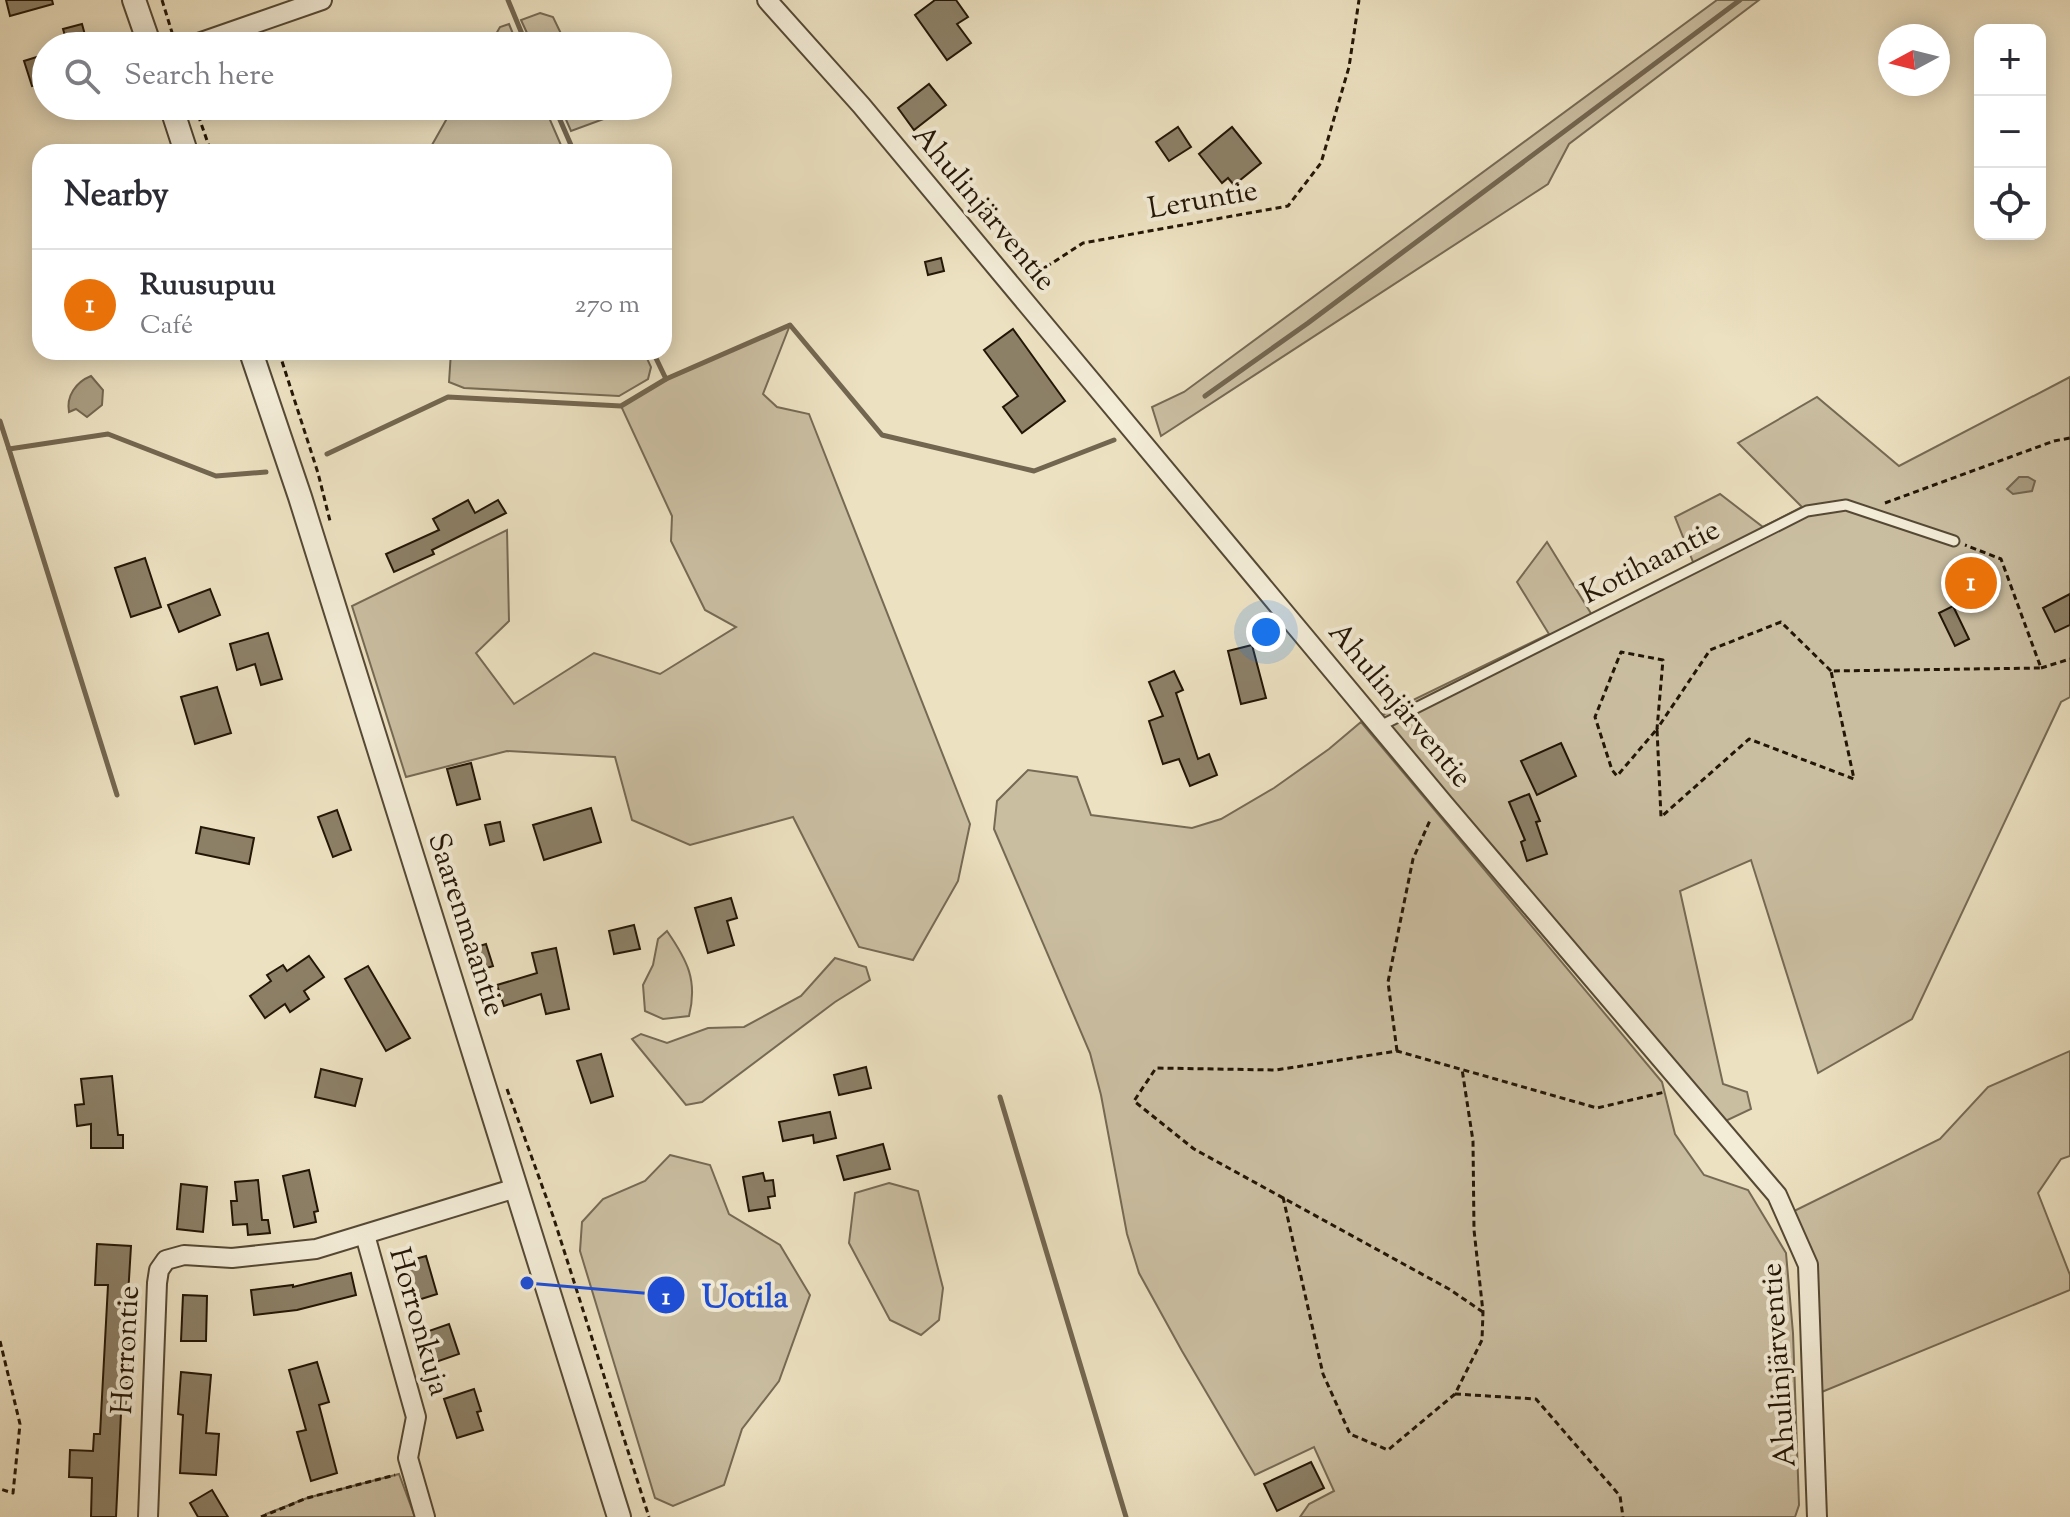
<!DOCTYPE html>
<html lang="en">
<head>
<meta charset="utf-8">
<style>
	body { margin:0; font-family:"Sorts Mill Goudy",serif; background:#f7f7f7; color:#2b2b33 }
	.controls { position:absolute; right:24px; top:24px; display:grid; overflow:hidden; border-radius:16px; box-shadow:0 4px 20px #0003 }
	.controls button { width:72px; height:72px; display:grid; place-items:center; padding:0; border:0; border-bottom:2px solid #e1e1e2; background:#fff; color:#2b2b33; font:40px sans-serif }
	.compass { position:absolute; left:1878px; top:24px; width:72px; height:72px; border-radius:50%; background:#fff; box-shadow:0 4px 20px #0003; rotate:263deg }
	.you { position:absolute; left:1266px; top:632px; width:28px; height:28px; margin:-20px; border:6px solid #fff; border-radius:50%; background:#1a73e8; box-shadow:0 0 0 12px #1a73e833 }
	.badge { display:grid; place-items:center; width:52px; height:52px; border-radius:50%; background:#8f2418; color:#fff; font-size:26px; font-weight:700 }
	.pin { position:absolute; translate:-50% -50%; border:4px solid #fff; box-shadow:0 2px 8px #0006 }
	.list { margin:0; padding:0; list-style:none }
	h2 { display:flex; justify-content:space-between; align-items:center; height:104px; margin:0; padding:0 32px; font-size:34px }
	h2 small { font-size:26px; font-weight:400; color:#7c7c81 }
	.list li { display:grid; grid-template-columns:52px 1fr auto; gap:24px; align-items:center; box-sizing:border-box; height:112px; padding:0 32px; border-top:2px solid #e1e1e2 }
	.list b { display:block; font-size:30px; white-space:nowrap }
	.list p { margin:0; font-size:26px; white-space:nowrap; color:#7c7c81 }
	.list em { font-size:26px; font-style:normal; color:#7c7c81 }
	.icon { flex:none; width:44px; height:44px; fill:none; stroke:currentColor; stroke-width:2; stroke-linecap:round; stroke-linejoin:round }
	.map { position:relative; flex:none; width:2070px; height:1517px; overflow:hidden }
	.search { position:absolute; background:#fff; box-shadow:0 4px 20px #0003; left:32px; top:32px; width:640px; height:88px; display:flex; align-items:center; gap:20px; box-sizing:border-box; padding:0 28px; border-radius:44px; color:#7c7c81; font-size:30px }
	.panel { position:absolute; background:#fff; box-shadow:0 4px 20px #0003; left:32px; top:144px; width:640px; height:216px; border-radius:24px }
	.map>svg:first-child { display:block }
</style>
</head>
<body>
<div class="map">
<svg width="2070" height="1517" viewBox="0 0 2070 1517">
	<rect width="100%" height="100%" fill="#ece1c1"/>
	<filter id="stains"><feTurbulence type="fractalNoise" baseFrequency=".0025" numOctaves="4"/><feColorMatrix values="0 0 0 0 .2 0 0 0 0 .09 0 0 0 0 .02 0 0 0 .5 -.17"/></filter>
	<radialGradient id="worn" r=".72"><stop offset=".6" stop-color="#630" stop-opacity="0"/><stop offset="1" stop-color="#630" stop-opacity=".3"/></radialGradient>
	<g fill="#cabea1" stroke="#766a54" stroke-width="2">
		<path d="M1717,0H1759L1569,144L1548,184L1161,436L1152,407L1184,392Z"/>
		<path d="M540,13L553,17L567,46H533L521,20Z"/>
		<path d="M509,24L518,46H489L500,27Z"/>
		<path d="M454,106H544L564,152H428Z"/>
		<path d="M560,106H639L571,131Z"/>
		<path d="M790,325L763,394L777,407L809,414L970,824L958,881L913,960L859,947L793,817L690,845L632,820L615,757L507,751L406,777L352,606L507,530L509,621L476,653L514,704L594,653L660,674L736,627L705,610L671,541L672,516L621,406L666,379Z"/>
		<path d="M451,352H644L651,367L648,379L619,396L464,388L449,382Z"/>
		<path d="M2070,377V697L2061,702L1912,1019L1818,1073L1751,860L1680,891L1723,1084L1747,1092L1751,1109L1717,1125L1380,716L1549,634L1517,582L1547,542L1592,615L1695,567L1675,517L1720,494L1763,527L1802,507L1738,443L1817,397L1899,466Z"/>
		<path d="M1361,722L1662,1082L1675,1134L1704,1175L1748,1190L1786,1253L1793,1333L1799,1505L1795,1517H1300L1309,1504L1334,1491L1314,1447L1255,1475L1182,1351L1139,1273L1127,1234L1101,1095L1090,1053L994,829L997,801L1028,770L1077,777L1091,815L1192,828L1221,819L1274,788L1329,749Z"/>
		<path d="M667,931C687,960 698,980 689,1016L663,1019L645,1011L643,985L653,965L658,939Z"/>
		<path d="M835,958L866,967L870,980L835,1002L702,1102L686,1105L632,1039L641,1034L667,1043L708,1028L744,1027L801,996Z"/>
		<path d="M2070,1051V1156L2061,1159L2038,1193L2070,1275V1290L1812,1396L1808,1265L1786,1215L1940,1139L1988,1087Z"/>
		<path d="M670,1155L710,1165L729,1214L780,1245L810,1295L779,1381L742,1429L724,1485L673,1506L655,1498L580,1251L582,1222L603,1199L645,1181Z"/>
		<path d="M889,1183L918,1191L943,1288L939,1320L921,1335L890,1320L849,1243L855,1193Z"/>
		<path d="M399,1474L415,1517H266V1514L307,1498Z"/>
	</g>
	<g fill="#a89c81" stroke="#736650" stroke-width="2">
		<path d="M91,376L103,390L102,405L87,417L76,409L69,412C66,396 76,382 91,376Z"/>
		<path d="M2019,477H2028L2035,481L2032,491L2013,494L2007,489Z"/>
	</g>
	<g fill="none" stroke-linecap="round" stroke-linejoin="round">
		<g stroke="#736650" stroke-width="5">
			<path d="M508,0L527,46"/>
			<path d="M554,106L574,152"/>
			<path d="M653,352L666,379L790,325L882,435L1034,471L1114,440"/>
			<path d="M1205,396L1308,323L1740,0"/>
			<path d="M0,421L9,449L108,434L216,476L266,472"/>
			<path d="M9,449L117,795"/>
			<path d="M327,454L448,397L621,406L666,379"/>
			<path d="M1000,1097L1126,1517"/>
		</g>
	</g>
	<g fill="#8c8067" stroke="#231606" stroke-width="2">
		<path d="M6,0H52L53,4L10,16Z"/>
		<path d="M935,0H956L968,17L957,24L971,43L947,60L915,15Z"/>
		<path d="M82,24L88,46H68L63,29Z"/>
		<path d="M46,54V82L32,86L24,61Z"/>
		<path d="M929,84L946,105L914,130L898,108Z"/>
		<path d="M1178,127L1191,147L1169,161L1156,142Z"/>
		<path d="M1232,127L1261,163L1234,185L1228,178L1222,183L1199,154Z"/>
		<path d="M941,258L944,271L928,275L925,262Z"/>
		<path d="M1013,329L1065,401L1022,433L1003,407L1018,396L984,350Z"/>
		<path d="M468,500L475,513L498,500L506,513L432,550L434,554L394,572L386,554L439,530L433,519Z"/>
		<path d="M145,558L161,607L131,617L115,568Z"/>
		<path d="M1976,569L1985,588L1966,597L1957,578Z"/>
		<path d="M210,589L220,615L179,632L168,605Z"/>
		<path d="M2070,594V625L2055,632L2043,608Z"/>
		<path d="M1953,606L1969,639L1955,646L1939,613Z"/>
		<path d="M268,633L282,679L261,685L255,664L237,670L230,644Z"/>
		<path d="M1252,645L1266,698L1241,704L1228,651Z"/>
		<path d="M1174,671L1183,690L1176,693L1198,759L1209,754L1217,775L1190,786L1179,759L1163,764L1149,721L1163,716L1149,682Z"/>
		<path d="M217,687L231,733L195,744L181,697Z"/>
		<path d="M1561,743L1576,776L1537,795L1521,761Z"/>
		<path d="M471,763L480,799L457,805L447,769Z"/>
		<path d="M1529,794L1540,821L1536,822L1547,854L1527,861L1521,842L1525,840L1509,802Z"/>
		<path d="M591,808L601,842L544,860L533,825Z"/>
		<path d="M337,810L351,850L333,857L318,817Z"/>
		<path d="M500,822L504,841L490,845L485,825Z"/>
		<path d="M201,827L254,838L249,864L196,853Z"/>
		<path d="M731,898L737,918L727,921L734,945L708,953L695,908Z"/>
		<path d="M634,925L640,949L614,954L609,931Z"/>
		<path d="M486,944L493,966L477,971L470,949Z"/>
		<path d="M556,948L569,1009L546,1014L541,994L504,1006L497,985L537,973L532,953Z"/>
		<path d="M309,956L324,977L304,991L309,999L290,1012L285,1004L265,1018L250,996L271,981L267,975L283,965L287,971Z"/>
		<path d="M368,966L410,1038L386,1051L345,979Z"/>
		<path d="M601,1054L613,1096L591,1103L577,1061Z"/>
		<path d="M866,1067L871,1088L839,1095L834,1075Z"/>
		<path d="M321,1069L362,1079L355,1106L315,1097Z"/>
		<path d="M112,1076L118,1135H123V1148H91V1124L77,1126L75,1105L84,1104L81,1079Z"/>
		<path d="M830,1112L836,1138L814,1143L813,1135L783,1141L779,1122Z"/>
		<path d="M883,1144L890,1169L844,1180L837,1156Z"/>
		<path d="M309,1170L318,1211L314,1212L316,1222L294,1227L283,1176Z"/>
		<path d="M763,1173L765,1181L773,1180L775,1196L768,1197L770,1208L749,1211L743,1177Z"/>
		<path d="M258,1180L262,1220H268L270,1233L248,1235L247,1224L233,1225L231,1201H237L235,1182Z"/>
		<path d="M181,1184L207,1187L203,1232L177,1229Z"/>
		<path d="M97,1244L131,1246L127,1312H131L125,1413H121L116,1517H91L92,1478L69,1477L70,1450L93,1451L94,1434H100L108,1285H95Z"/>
		<path d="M426,1256L437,1294L415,1301L404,1262Z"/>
		<path d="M351,1273L356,1295L297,1310L254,1315L251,1290L293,1285V1287Z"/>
		<path d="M183,1295L207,1296L206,1341H181Z"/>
		<path d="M449,1324L459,1354L433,1363L423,1333Z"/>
		<path d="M317,1362L329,1402L319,1405L337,1473L311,1481L297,1432L306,1430L289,1370Z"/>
		<path d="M181,1372L211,1375L206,1433L219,1434L216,1475L180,1473L183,1415L178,1414Z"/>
		<path d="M474,1389L481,1411L477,1412L483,1430L457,1438L444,1399Z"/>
		<path d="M1311,1462L1324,1488L1277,1511L1264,1484Z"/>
		<path d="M212,1490L228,1517H198L190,1503Z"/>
	</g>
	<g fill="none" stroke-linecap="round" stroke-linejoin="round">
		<g stroke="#554935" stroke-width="13">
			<path id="service" d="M1380,726L1807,511L1846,505L1954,541"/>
		</g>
		<g stroke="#554935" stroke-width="22">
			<g id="minor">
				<path d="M767,0L861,105L1444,804L1777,1195L1808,1265L1817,1517"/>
				<path d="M190,46L322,0"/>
				<path d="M365,1235L416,1417L408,1458L425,1517"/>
				<path d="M148,1517L157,1283L159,1270L166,1260L184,1255L232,1258L316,1249L516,1188"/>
			</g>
		</g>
		<g stroke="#554935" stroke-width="26">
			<g id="tertiary">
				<path d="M134,0L150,46"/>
				<path d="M171,106L186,152"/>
				<path d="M251,352L300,497L619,1517"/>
			</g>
		</g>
		<g stroke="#231606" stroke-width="3" stroke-dasharray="6 4" stroke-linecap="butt">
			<path d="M162,0L174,39"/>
			<path d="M195,106L211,152"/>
			<path d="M1029,278L1083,243L1288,206L1321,163L1349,67L1359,0"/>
			<path d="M279,352L318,473L330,521"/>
			<path d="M1885,503L2054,441L2070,438"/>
			<path d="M2041,668L2070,659"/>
			<path d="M1831,671L1781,622L1710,650L1657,729L1663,660L1621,652L1595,717L1612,770L1617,776L1657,729L1661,817L1749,739L1854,779L1831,671L2041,668L2001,559L1965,545"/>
			<path d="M1397,1051L1388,982L1413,859L1431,818"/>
			<path d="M507,1089L553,1216L649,1517"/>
			<path d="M1283,1197L1323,1374L1350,1434L1388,1450L1455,1394L1482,1340L1483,1312L1474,1230L1473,1141L1462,1069"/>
			<path d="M1483,1312L1449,1289L1194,1149L1134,1101L1156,1068L1276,1070L1397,1051L1597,1108L1665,1092"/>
			<path d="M0,1341L20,1424L13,1493L0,1489"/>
			<path d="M1455,1394L1536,1399L1620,1496L1623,1517"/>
			<path d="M261,1517L307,1498L395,1475"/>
		</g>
		<use href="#service" stroke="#f3ecd7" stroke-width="9"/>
		<use href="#minor" stroke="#f3ecd7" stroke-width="18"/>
		<use href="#tertiary" stroke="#f3ecd7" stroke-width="22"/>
	</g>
	<g text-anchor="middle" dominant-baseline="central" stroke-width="8" stroke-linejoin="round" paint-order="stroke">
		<g font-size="30" fill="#231606" stroke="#f3ecd7">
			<text transform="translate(1203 201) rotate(-10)">Leruntie</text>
			<text transform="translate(983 209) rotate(50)">Ahulinjärventie</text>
			<text transform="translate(1651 563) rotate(-27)">Kotihaantie</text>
			<text transform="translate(1399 706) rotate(50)">Ahulinjärventie</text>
			<text transform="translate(465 925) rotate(72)">Saarenmaantie</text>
			<text transform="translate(418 1322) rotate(74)">Horronkuja</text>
			<text transform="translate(127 1350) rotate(-87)">Horrontie</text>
			<text transform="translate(1780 1365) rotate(-94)">Ahulinjärventie</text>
		</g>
	</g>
	<path fill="none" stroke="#1d4ed8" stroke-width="3" d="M527 1283L666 1295"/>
	<g fill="#1d4ed8" stroke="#f3ecd7" stroke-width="3">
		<circle cx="527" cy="1283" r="8"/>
		<circle cx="666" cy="1295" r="20"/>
	</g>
	<g font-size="24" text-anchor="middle" font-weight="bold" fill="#fff">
		<text x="666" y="1304">1</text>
	</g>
	<g font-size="32" text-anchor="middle" font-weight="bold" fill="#1d4ed8" stroke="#f3ecd7" stroke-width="8" stroke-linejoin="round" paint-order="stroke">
		<text x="745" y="1307">Uotila</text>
	</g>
	<rect width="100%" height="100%" filter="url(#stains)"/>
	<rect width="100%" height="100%" fill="url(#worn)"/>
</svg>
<div class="controls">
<button>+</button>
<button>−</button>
<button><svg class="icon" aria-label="locate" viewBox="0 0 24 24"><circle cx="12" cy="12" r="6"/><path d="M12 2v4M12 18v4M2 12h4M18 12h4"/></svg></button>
</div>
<svg class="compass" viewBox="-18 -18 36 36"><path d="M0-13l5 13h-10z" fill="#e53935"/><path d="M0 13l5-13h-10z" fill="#7c7c81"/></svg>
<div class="you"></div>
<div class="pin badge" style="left:1971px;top:583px;background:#e8710a">1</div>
<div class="search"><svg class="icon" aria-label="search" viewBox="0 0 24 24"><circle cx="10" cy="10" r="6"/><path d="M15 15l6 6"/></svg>Search here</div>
<section class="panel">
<h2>Nearby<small></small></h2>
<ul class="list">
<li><span class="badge" style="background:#e8710a">1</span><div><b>Ruusupuu</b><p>Café</p></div><em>270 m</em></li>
</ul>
</section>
</div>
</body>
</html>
